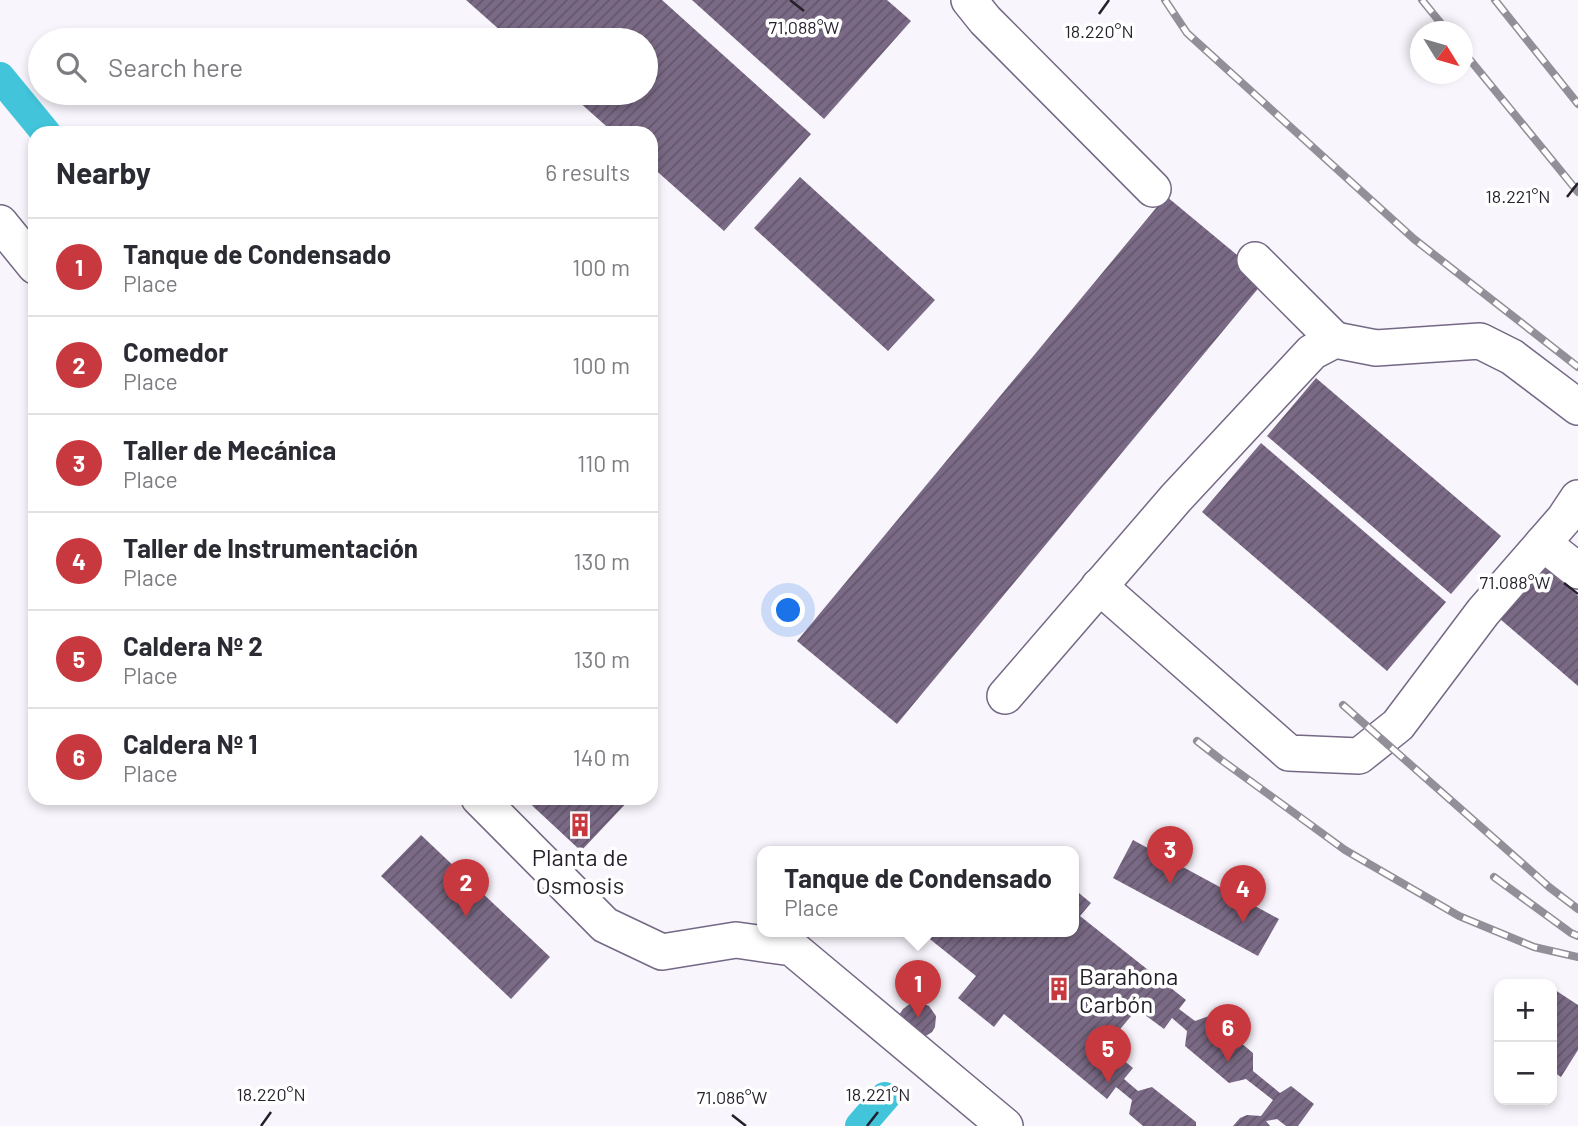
<!DOCTYPE html>
<html lang="en">
<head>
<meta charset="utf-8">
<style>
	body { margin:0; font-family:Barlow,sans-serif; background:#f2f2f3; color:#2b2b33 }
	.controls { position:absolute; right:21px; bottom:21px; display:grid; overflow:hidden; border-radius:14px; box-shadow:0 4px 10px #0003 }
	.controls button { width:63px; height:63px; display:grid; place-items:center; padding:0; border:0; border-bottom:2px solid #e1e1e2; background:#fff; color:#2b2b33; font:35px sans-serif }
	.compass { position:absolute; left:1410px; top:21px; width:63px; height:63px; border-radius:50%; background:#fff; box-shadow:0 4px 10px #0003; rotate:127deg }
	.you { position:absolute; left:789px; top:611px; width:24px; height:24px; margin:-18px; border:5px solid #fff; border-radius:50%; background:#1a73e8; box-shadow:0 0 0 10px #1a73e833 }
	.badge { display:grid; place-items:center; width:46px; height:46px; border-radius:50%; background:#c8383f; color:#fff; font-size:23px; font-weight:700 }
	.pin { position:absolute; translate:-50% -58px; filter:drop-shadow(0 2px 4px #0008) }
	.pin::after { content:''; position:absolute; top:37px; width:24px; height:21px; background:inherit; clip-path:polygon(0 0,100% 0,50% 100%) }
	.popup { position:absolute; left:757px; top:846px; width:322px; height:91px; box-sizing:border-box; display:grid; place-content:center; border-radius:14px; background:#fff; filter:drop-shadow(0 2px 5px #0005); font-size:23px; white-space:nowrap; color:#7c7c81 }
	.popup b { font-size:26px; color:#2b2b33 }
	.popup::after { content:''; position:absolute; left:50%; top:100%; margin-left:-14px; border:14px solid transparent; border-top-color:#fff }
	.list { margin:0; padding:0; list-style:none }
	h2 { display:flex; justify-content:space-between; align-items:center; height:91px; margin:0; padding:0 28px; font-size:30px }
	h2 small { font-size:23px; font-weight:400; color:#7c7c81 }
	.list li { display:grid; grid-template-columns:46px 1fr auto; gap:21px; align-items:center; box-sizing:border-box; height:98px; padding:0 28px; border-top:2px solid #e1e1e2 }
	.list b { display:block; font-size:26px; white-space:nowrap }
	.list p { margin:0; font-size:23px; white-space:nowrap; color:#7c7c81 }
	.list em { font-size:23px; font-style:normal; color:#7c7c81 }
	.icon { flex:none; width:38px; height:38px; fill:none; stroke:currentColor; stroke-width:2; stroke-linecap:round; stroke-linejoin:round }
	.map { position:relative; flex:none; width:1578px; height:1126px; overflow:hidden }
	.search { position:absolute; background:#fff; box-shadow:0 4px 10px #0003; left:28px; top:28px; width:630px; height:77px; display:flex; align-items:center; gap:18px; box-sizing:border-box; padding:0 24px; border-radius:38px; color:#7c7c81; font-size:26px }
	.panel { position:absolute; background:#fff; box-shadow:0 4px 10px #0003; left:28px; top:126px; width:630px; height:679px; border-radius:21px }
	.map>svg:first-child { display:block }
</style>
</head>
<body>
<div class="map">
<svg width="1578" height="1126" viewBox="0 0 1578 1126">
	<defs>
		<pattern id="building-hatch" width="6" height="6" patternUnits="userSpaceOnUse" patternTransform="scale(1.75)"><rect width="6" height="6" fill="#7a6a85"/><path d="M-1 1l2-2M0 6l6-6M5 7l2-2" fill="none" stroke="#64576d"/></pattern>
	</defs>
	<rect width="100%" height="100%" fill="#f8f5fc"/>
	<g fill="none" stroke-linecap="round" stroke-linejoin="round">
		<g stroke="#42c5da" stroke-width="30">
			<path d="M0,77L46,133"/>
			<path d="M860,1126L885,1097"/>
		</g>
	</g>
	<g fill="url(#building-hatch)">
		<path d="M466,0H662L811,134L724,231L651,166V133H614L569,93H646V40H511Z"/>
		<path d="M692,0H887L911,21L824,119Z"/>
		<path d="M800,177L935,300L888,351L754,228Z"/>
		<path d="M1166,196L1266,279L897,724L797,641Z"/>
		<path d="M1316,378L1501,536L1451,594L1267,436Z"/>
		<path d="M1261,443L1446,602L1387,671L1202,512Z"/>
		<path d="M1544,567L1578,596V686L1500,619Z"/>
		<path d="M524,798H631L581,851Z"/>
		<path d="M421,835L550,957L511,999L381,876Z"/>
		<path d="M1133,840L1279,919L1258,956L1113,878Z"/>
		<path d="M1074,889L1091,903L1080,916L1186,1000L1179,1009L1195,1021L1209,1016L1253,1053V1071L1280,1093L1291,1086L1314,1104L1298,1126H1286L1277,1119L1266,1121L1270,1126H1233L1240,1118L1247,1115L1261,1116L1273,1100L1246,1079L1229,1083L1185,1046L1187,1031L1172,1018L1164,1029L1137,1009L1106,1046L1133,1068L1124,1079L1138,1091L1152,1087L1196,1122V1126H1143L1129,1114L1132,1100L1116,1087L1107,1099L1004,1014L994,1027L958,998L976,976L921,932H1074Z"/>
		<path d="M1552,988L1578,1005V1050L1561,1077L1552,1071Z"/>
		<path d="M912,1002H918L929,1006L936,1016L935,1027L932,1032L921,1039L899,1021V1015L903,1009Z"/>
	</g>
	<g fill="none" stroke-linecap="round" stroke-linejoin="round">
		<g stroke="#746884" stroke-width="38">
			<g id="minor">
				<path d="M969,0L985,20L1153,189"/>
				<path d="M0,223L35,266"/>
				<path d="M1255,260L1335,340"/>
				<path d="M1543,543L1578,571"/>
				<path d="M1099,586L1289,753L1359,756L1398,725L1483,612L1564,519L1578,498"/>
				<path d="M1005,696L1176,498L1312,352L1335,340L1376,348L1480,341L1512,357L1578,407"/>
				<path d="M479,798L605,925L662,952L736,940L792,948L1005,1126"/>
			</g>
		</g>
		<use href="#minor" stroke="#fff" stroke-width="35"/>
		<g stroke="#938f98" stroke-width="8">
			<g id="rail">
				<path d="M1165,0L1187,33L1414,239L1578,367"/>
				<path d="M1422,0L1448,32"/>
				<path d="M1495,0L1578,104"/>
				<path d="M1462,50L1578,192"/>
				<path d="M1343,705L1549,887L1578,909"/>
				<path d="M1197,741L1220,759L1345,850L1459,916L1534,947L1578,957"/>
				<path d="M1494,877L1571,933L1578,936"/>
			</g>
		</g>
		<use href="#rail" stroke="#fff" stroke-width="5" stroke-dasharray="16" stroke-linecap="butt"/>
	</g>
	<path fill="none" stroke="#241f2a" stroke-width="2.5" d="M790,0L804,11M1099,14L1109,0M1567,197L1578,183M1564,583L1578,594M732,1115L746,1126M261,1126L271,1112M867,1126L878,1112"/>
	<defs>
		<g id="building-bare" transform="scale(1.89)"><path d="M-4-6H4V6H1V3H-1V6H-4ZM-2.5-4.3h1.7v1.8h-1.7ZM.8-4.3h1.7v1.8H.8ZM-2.5-1h1.7V.8h-1.7ZM.8-1h1.7V.8H.8Z" fill="#c8383f" stroke="#fff" stroke-width="2.5" paint-order="stroke"/></g>
	</defs>
	<g fill-rule="evenodd">
		<use href="#building-bare" x="580" y="825"/>
		<use href="#building-bare" x="1059" y="989"/>
	</g>
	<g text-anchor="middle" dominant-baseline="central" stroke-width="7" stroke-linejoin="round" paint-order="stroke">
		<g font-size="24" fill="#241f2a" stroke="#fff">
			<text x="580" y="856">Planta de<tspan x="580" dy="28">Osmosis</tspan></text>
			<text x="1079" y="975" text-anchor="start">Barahona<tspan x="1079" dy="28">Carbón</tspan></text>
		</g>
	</g>
	<g font-size="18" text-anchor="middle" fill="#241f2a" stroke="#fff" stroke-width="7" stroke-linejoin="round" paint-order="stroke">
		<text x="804" y="34">71.088°W</text>
		<text x="1099" y="38">18.220°N</text>
		<text x="1518" y="203">18.221°N</text>
		<text x="1515" y="589">71.088°W</text>
		<text x="271" y="1101">18.220°N</text>
		<text x="878" y="1101">18.221°N</text>
		<text x="732" y="1104">71.086°W</text>
	</g>
</svg>
<div class="controls">
<button>+</button>
<button>−</button>
</div>
<svg class="compass" viewBox="-18 -18 36 36"><path d="M0-13l5 13h-10z" fill="#e53935"/><path d="M0 13l5-13h-10z" fill="#7c7c81"/></svg>
<div class="you"></div>
<div class="pin badge" style="left:918px;top:1018px">1</div>
<div class="popup"><b>Tanque de Condensado</b>Place</div>
<div class="pin badge" style="left:466px;top:917px">2</div>
<div class="pin badge" style="left:1170px;top:884px">3</div>
<div class="pin badge" style="left:1243px;top:923px">4</div>
<div class="pin badge" style="left:1108px;top:1083px">5</div>
<div class="pin badge" style="left:1228px;top:1062px">6</div>
<div class="search"><svg class="icon" aria-label="search" viewBox="0 0 24 24"><circle cx="10" cy="10" r="6"/><path d="M15 15l6 6"/></svg>Search here</div>
<section class="panel">
<h2>Nearby<small>6 results</small></h2>
<ul class="list">
<li><span class="badge">1</span><div><b>Tanque de Condensado</b><p>Place</p></div><em>100 m</em></li>
<li><span class="badge">2</span><div><b>Comedor</b><p>Place</p></div><em>100 m</em></li>
<li><span class="badge">3</span><div><b>Taller de Mecánica</b><p>Place</p></div><em>110 m</em></li>
<li><span class="badge">4</span><div><b>Taller de Instrumentación</b><p>Place</p></div><em>130 m</em></li>
<li><span class="badge">5</span><div><b>Caldera Nº 2</b><p>Place</p></div><em>130 m</em></li>
<li><span class="badge">6</span><div><b>Caldera Nº 1</b><p>Place</p></div><em>140 m</em></li>
</ul>
</section>
</div>
</body>
</html>
